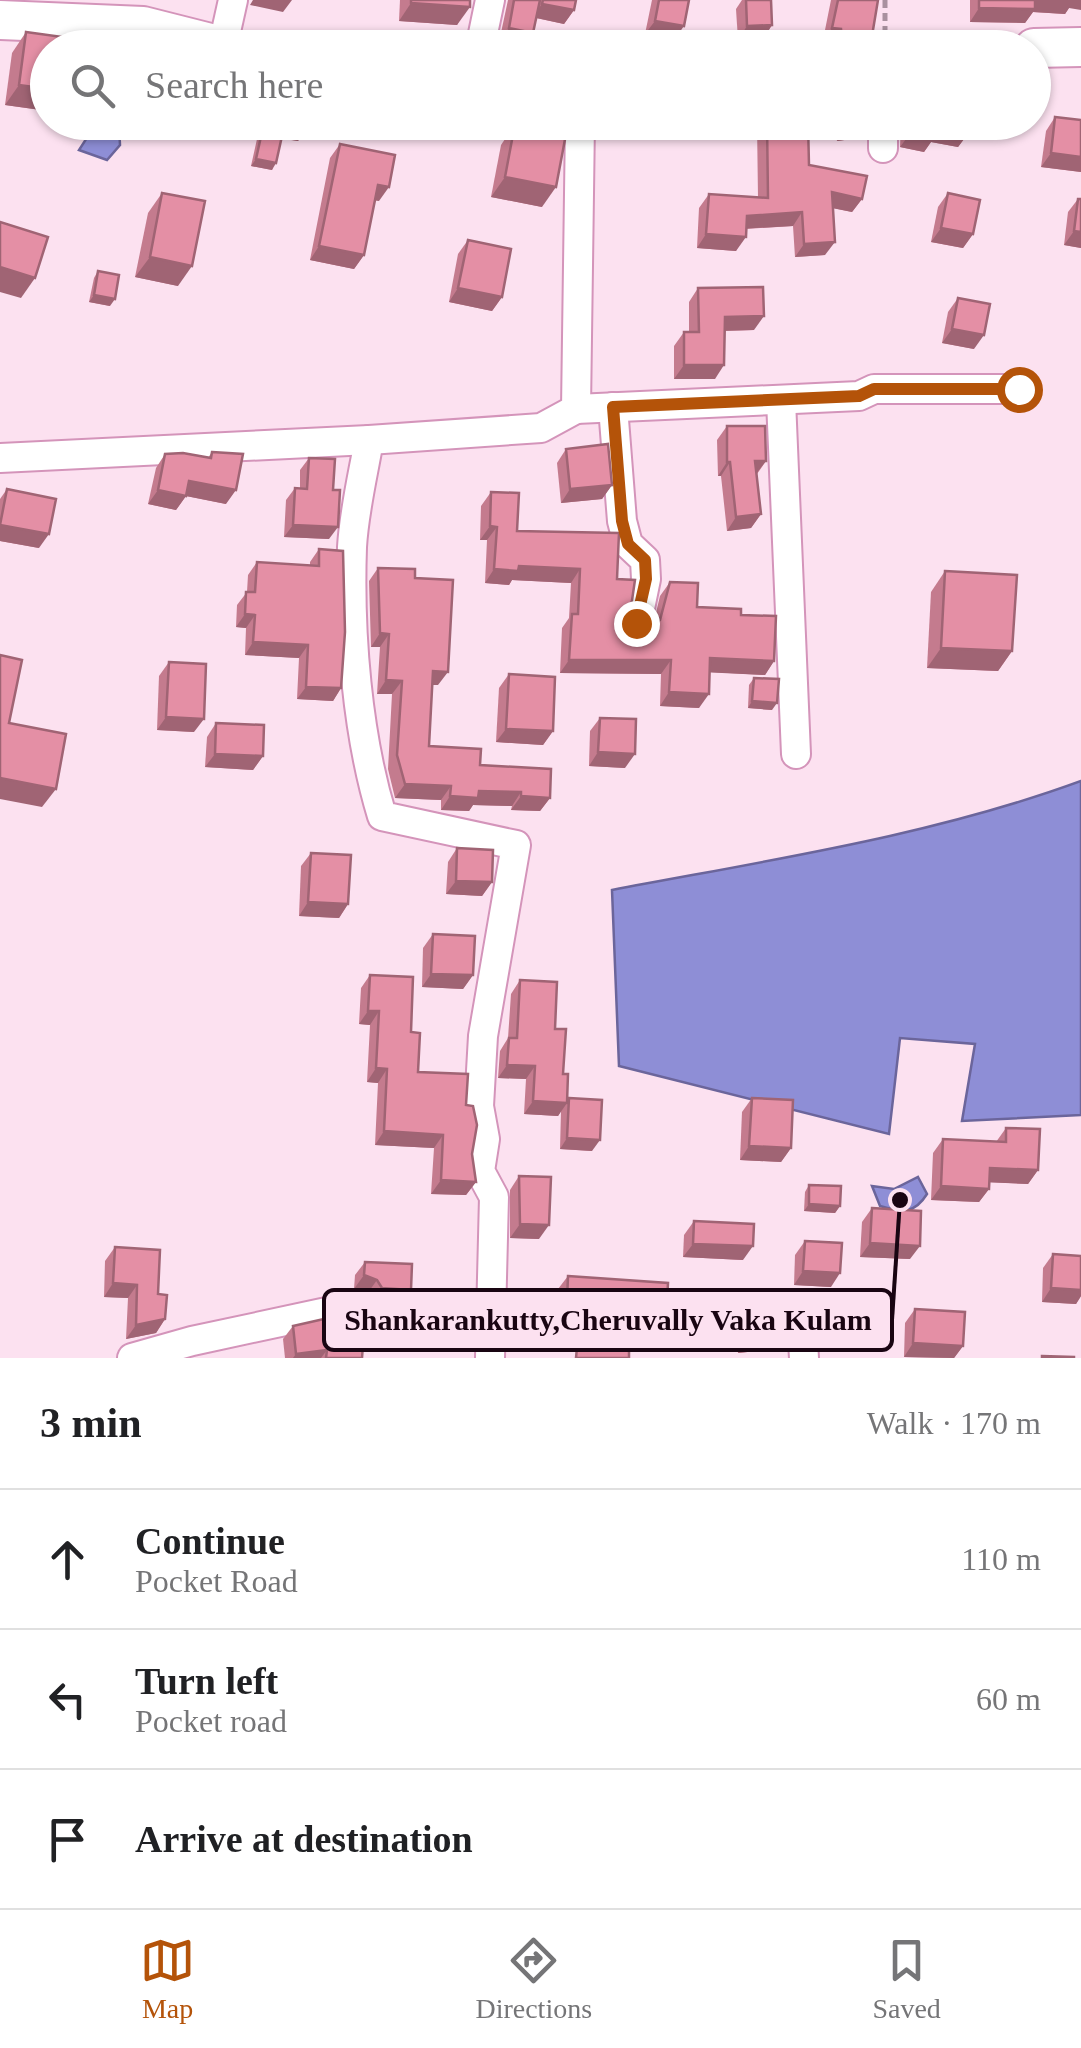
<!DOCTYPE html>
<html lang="en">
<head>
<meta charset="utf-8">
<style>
	body { margin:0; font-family:"Times New Roman",serif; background:#f6f6f6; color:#202124 }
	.stop { position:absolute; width:30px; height:30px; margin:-22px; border:8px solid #b45309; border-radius:50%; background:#fff }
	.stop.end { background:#b45309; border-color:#fff; box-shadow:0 2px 10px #0008 }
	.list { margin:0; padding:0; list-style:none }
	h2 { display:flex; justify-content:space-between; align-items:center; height:130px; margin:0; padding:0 40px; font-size:42px }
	h2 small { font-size:32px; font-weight:400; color:#757577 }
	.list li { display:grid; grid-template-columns:65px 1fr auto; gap:30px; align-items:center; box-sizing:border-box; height:140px; padding:0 40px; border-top:2px solid #e0e0e0 }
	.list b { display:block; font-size:38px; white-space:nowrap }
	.list p { margin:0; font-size:32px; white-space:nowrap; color:#757577 }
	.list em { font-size:32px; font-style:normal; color:#757577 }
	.icon { flex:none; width:55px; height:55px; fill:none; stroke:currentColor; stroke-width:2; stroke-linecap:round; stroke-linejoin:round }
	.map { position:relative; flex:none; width:1081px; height:1358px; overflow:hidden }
	.search { position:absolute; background:#fff; box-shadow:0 2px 8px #0004; left:30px; right:30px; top:30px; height:110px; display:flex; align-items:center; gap:25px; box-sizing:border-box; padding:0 35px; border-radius:55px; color:#757577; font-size:38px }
	.sheet { height:550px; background:#fff }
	nav { display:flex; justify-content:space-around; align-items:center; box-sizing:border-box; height:140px; border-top:2px solid #e0e0e0; background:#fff; font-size:28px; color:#757577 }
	nav a { display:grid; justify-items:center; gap:5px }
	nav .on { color:#b45309 }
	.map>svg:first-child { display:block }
</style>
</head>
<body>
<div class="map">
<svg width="1081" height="1358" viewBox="0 0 1081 1358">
	<rect width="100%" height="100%" fill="#fce1f0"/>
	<g fill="#8e8ed6" stroke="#6b659b" stroke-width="2.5">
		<path d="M97,122L119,125L120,145L107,160L79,150Z"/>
		<path d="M1081,781V1115L962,1121L975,1044L900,1038L889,1134L619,1066L612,890C769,860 931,836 1081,781Z"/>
		<path d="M918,1177L927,1194C914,1215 902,1212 880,1206L872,1186L894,1189Z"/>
	</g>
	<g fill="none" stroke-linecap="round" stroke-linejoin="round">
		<g stroke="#d494ba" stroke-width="32">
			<g id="street">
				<path d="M223,45L233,0"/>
				<path d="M480,48L490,0"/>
				<path d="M883,148V122"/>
				<path d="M781,400L796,754"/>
				<path d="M613,407L622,521L628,544L645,560L646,579L637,623"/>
				<path d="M576,409L859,396L874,389H1019"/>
				<path d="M0,458L369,440"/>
				<path d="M803,1342L804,1358"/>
				<path d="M132,1358L192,1341L355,1306"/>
				<path d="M490,1358L494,1197L480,1171L485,1139L479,1106L483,1036L516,845L382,816C357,734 349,633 352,547C354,511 363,475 369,440L541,428L576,409L580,122"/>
			</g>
		</g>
		<g stroke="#d494ba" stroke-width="42">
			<g id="secondary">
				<path d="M0,20L143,26L230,48"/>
				<path d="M1034,48L1081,47"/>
			</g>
		</g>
		<path stroke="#a9919f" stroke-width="5" stroke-dasharray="8 5" stroke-linecap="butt" d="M885,0V48"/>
		<use href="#street" stroke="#fff" stroke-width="28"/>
		<use href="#secondary" stroke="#fff" stroke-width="38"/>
	</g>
	<g fill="#c47b8e">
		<path d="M400,0H470L457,25L399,21Z"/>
		<path d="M508,0H576L574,10L564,24L536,18L524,47L499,42Z"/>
		<path d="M652,0H689L674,40L645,34Z"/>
		<path d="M742,0H771L772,25L763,39L738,40L736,9Z"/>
		<path d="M831,0H878L870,48H833L832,42L823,40Z"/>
		<path d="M970,0H1081L1069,8L1065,14L1033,12L1025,23L970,22Z"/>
		<path d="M26,32L48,48V111L5,105L12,53Z"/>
		<path d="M1055,117L1081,120V172L1041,167L1046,131Z"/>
		<path d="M273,122H305L303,134L298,141L281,138L272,170L251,166L257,139L262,132L271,134Z"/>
		<path d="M808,122L809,165L862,199L852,212L833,208L825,255L795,257L793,226L746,229L736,251L697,248L699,208L709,194L758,198L757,123Z"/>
		<path d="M834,122H867L868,125L859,138L837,141Z"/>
		<path d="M901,122H969L967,135L958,147L931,142L924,152L900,147Z"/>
		<path d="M515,124L542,207L491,197L501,145Z"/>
		<path d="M340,144L379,201L375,200L364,255L354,269L310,260L330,158Z"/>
		<path d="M162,193L178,286L135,277L148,213Z"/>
		<path d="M948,193L973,234L963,248L931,242L938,207Z"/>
		<path d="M1078,199L1081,248L1064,245L1068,212Z"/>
		<path d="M468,240L502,297L492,311L449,302L458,254Z"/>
		<path d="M98,271L110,306L89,302L94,278Z"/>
		<path d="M698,288L754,330L724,331L715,379H674V346L684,332H689V302Z"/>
		<path d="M958,298L974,349L942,343L948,312Z"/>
		<path d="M727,426L766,461L757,474L761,514L751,528L727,531L721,476H718L717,440Z"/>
		<path d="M566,449L612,485L602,499L561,503L557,463Z"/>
		<path d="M212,452L226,504L186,496L176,510L148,504L156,468L165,454L208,458Z"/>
		<path d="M309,458L329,539L284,537L286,500L295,488H300V470Z"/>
		<path d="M7,489L39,548L0,541V499Z"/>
		<path d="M491,492L517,531L617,579L630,614L642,626L653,625L660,596L670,582L697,607L741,615L774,661L765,675L710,672L699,708L660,706L661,674L560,673L562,628L569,618L571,583L512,580L509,585L485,583L487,540H480L481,506Z"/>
		<path d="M319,549L341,688L333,701L297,699L299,658L245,655L246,628L236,627L237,605L247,592L248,575L257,562L310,565V562Z"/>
		<path d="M378,568L415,578L438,685H432L429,746L480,765L550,798L540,811L511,810L512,806L473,805L469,811L441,810V800L395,798L388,769L392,694H377L380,647H371L369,581Z"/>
		<path d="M945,571L1012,651L998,671L927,668L931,592Z"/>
		<path d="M169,662L194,732L157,730L159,676Z"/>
		<path d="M509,674L553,731L543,745L496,742L499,688Z"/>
		<path d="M754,678L772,710L748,708L749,685Z"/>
		<path d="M600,718L625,768L589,766L590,731Z"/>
		<path d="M216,723L263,756L253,770L205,767L207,737Z"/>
		<path d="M457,848L492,882L482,896L446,894L448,862Z"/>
		<path d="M311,853L348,904L339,918L299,916L301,866Z"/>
		<path d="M433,934L473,975L463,989L422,987L423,948Z"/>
		<path d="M370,975L411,1032L418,1072L466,1105L476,1182L466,1195L431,1194L434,1148L375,1145L378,1083L367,1082L370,1025L359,1024L361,988Z"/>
		<path d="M520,980L555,1029L567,1101L569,1098L592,1151L560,1149L561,1111L558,1116L524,1114L526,1079L498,1078L500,1051L508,1038L511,994Z"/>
		<path d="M752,1098L791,1148L781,1162L740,1160L742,1112Z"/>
		<path d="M1006,1128L1038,1170L1028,1184L989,1182V1189L979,1202L931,1200L933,1153L943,1139L996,1142Z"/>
		<path d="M519,1176L539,1239L510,1238V1190Z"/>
		<path d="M809,1185L840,1206L835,1213L804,1211L805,1192Z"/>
		<path d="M872,1208L910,1259L860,1257L862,1222Z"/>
		<path d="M694,1221L743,1260L683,1257L684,1235Z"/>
		<path d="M805,1241L831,1287L794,1285L795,1255Z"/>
		<path d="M115,1247L158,1294L165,1319L156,1333L126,1339L128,1298L104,1297L105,1261Z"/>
		<path d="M1053,1254L1081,1256V1296L1076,1304L1042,1302L1043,1268Z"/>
		<path d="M365,1262L411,1290L401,1304L372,1302L367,1294L354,1289L355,1275Z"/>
		<path d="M568,1276L667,1301L679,1336L670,1350L624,1348L625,1319L557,1316L558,1289Z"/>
		<path d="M428,1297L473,1329L463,1342L417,1340L418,1310Z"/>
		<path d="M744,1300L785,1348L738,1353L734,1314Z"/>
		<path d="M915,1309L963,1346L954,1358L904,1357L905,1323Z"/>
		<path d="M293,1326L362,1358H285L283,1339Z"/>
	</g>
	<g fill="#a06474">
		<path d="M253,0H292L283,12L250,5Z"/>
		<path d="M1034,0H1081V10L1069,8L1065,14L1033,12L1025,23L970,22L979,8Z"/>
		<path d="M411,3L470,7L457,25L399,21Z"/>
		<path d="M542,4L574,10L564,24L532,17Z"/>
		<path d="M655,21L684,26L674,40L645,34Z"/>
		<path d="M772,25L763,39L738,40L747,26Z"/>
		<path d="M509,28L533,33L524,47L499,42Z"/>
		<path d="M832,28L841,29L832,42L823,40Z"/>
		<path d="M19,85L48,89V111L5,105Z"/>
		<path d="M193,122H218L215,127Z"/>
		<path d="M700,122H742L740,126L698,124Z"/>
		<path d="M868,125L859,138L837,141L846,128Z"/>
		<path d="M935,129L967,135L958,147L931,142L924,152L900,147L909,135Z"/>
		<path d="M275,130L303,134L298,141L270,137Z"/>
		<path d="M1051,153L1081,157V172L1041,167Z"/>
		<path d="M256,159L276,163L272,170L251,166Z"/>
		<path d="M505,177L556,187L542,207L491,197Z"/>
		<path d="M378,185L389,187L379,201L368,199Z"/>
		<path d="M832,192L862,199L852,212L822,206Z"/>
		<path d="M802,212L793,226L738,229L747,216Z"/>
		<path d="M941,228L973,234L963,248L931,242Z"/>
		<path d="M1074,231L1081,232V248L1064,245Z"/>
		<path d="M706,234L746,237L736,251L697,248Z"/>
		<path d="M835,242L825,255L795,257L804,244Z"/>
		<path d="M319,246L364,255L354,269L310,260Z"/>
		<path d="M150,257L192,266L178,286L135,277Z"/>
		<path d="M0,267L35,278L21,298L0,292Z"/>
		<path d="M458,288L502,297L492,311L449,302Z"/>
		<path d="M94,295L115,299L110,306L89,302Z"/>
		<path d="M764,316L754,330L715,331L725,317Z"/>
		<path d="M952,329L984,335L974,349L942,343Z"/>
		<path d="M684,365H724L715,379H674Z"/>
		<path d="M755,461H766L756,474Z"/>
		<path d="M727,462H730L721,476H718Z"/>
		<path d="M189,481L236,490L226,504L186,496L176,510L148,504L158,490Z"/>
		<path d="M612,485L602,499L561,503L570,489Z"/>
		<path d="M761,514L751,528L727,531L736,517Z"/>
		<path d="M0,525L49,534L39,548L0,541Z"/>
		<path d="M293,525L338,527L329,539L284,537Z"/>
		<path d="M490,526L497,527L487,540H480Z"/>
		<path d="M519,566L580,569L571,583L512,580L509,585L485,583L494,569Z"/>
		<path d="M245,614L255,615L246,628L236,627Z"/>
		<path d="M380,633L389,634L380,647H371Z"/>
		<path d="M253,642L308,645L299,658L245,655Z"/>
		<path d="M941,648L1012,651L998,671L927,668Z"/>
		<path d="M710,658L774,661L765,675L701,672Z"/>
		<path d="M569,660H671L661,674L560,673Z"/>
		<path d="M433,671L448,672L438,685H423Z"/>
		<path d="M386,680L402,681L392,694H377Z"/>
		<path d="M306,687L341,688L333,701L297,699Z"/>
		<path d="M669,692L709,694L699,708L660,706Z"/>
		<path d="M752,701L777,703L772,710L748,708Z"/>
		<path d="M166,717L204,719L194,732L157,730Z"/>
		<path d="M506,729L553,731L543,745L496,742Z"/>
		<path d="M598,752L635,754L625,768L589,766Z"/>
		<path d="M215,754L263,756L253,770L205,767Z"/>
		<path d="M0,778L56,789L42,807L0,799Z"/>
		<path d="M405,784L451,786L441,800L395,798Z"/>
		<path d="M479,791L521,792L512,806L473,805L469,811L441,810L450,796Z"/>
		<path d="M521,796L550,798L540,811L511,810Z"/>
		<path d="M456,881L492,882L482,896L446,894Z"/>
		<path d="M308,902L348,904L339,918L299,916Z"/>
		<path d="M431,974L473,975L463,989L422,987Z"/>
		<path d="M368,1011H379L370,1025L359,1024Z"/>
		<path d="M507,1065L535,1066L526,1079L498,1078Z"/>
		<path d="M376,1068L387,1069L378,1083L367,1082Z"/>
		<path d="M533,1101L567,1103L558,1116L524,1114Z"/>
		<path d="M384,1131L443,1135L434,1148L375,1145Z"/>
		<path d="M567,1138L600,1140L592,1151L560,1149Z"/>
		<path d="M749,1146L791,1148L781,1162L740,1160Z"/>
		<path d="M990,1168L1038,1170L1028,1184L980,1182Z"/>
		<path d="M441,1180L476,1182L466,1195L431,1194Z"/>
		<path d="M941,1186L989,1189L979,1202L931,1200Z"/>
		<path d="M809,1204L840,1206L835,1213L804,1211Z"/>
		<path d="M520,1224L549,1225L539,1239L510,1238Z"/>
		<path d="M870,1243L920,1246L910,1259L860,1257Z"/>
		<path d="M693,1244L753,1246L743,1260L683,1257Z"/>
		<path d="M803,1271L840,1273L831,1287L794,1285Z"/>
		<path d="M364,1275L377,1280L367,1294L354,1289Z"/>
		<path d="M113,1283L137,1285L128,1298L104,1297Z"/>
		<path d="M382,1288L411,1290L401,1304L372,1302Z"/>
		<path d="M1051,1288L1081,1290V1296L1076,1304L1042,1302Z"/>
		<path d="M567,1302L635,1306L625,1319L557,1316Z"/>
		<path d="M165,1319L156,1333L126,1339L136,1325Z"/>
		<path d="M426,1326L473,1329L463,1342L417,1340Z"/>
		<path d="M633,1334L679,1336L670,1350L624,1348Z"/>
		<path d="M795,1334L785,1348L738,1353L748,1339Z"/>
		<path d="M913,1343L963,1346L954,1358L904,1357Z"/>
		<path d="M327,1350L321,1358H293L296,1354Z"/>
	</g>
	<g fill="#e48fa5" stroke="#a06474" stroke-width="2.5">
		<path d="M411,0H470V7L411,3Z"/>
		<path d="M514,0H540L533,33L509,28Z"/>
		<path d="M543,0H576L574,10L542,4Z"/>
		<path d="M659,0H689L684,26L655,21Z"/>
		<path d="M746,0H771L772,25L747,26Z"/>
		<path d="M838,0H878L870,48H843L841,29L832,28Z"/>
		<path d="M979,0H1035V9L979,8Z"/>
		<path d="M26,32L77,39L76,48H48V89L19,85Z"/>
		<path d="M192,38L232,48H190Z"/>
		<path d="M1055,117L1081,120V157L1051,153Z"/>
		<path d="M277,122H305L303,134L275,130Z"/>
		<path d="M767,122H808L809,165L867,176L862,199L832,192L835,242L804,244L802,212L747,216L746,237L706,234L709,194L768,198Z"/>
		<path d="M845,122H867L868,125L846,128Z"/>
		<path d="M909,122H969L967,135L935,129L932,140L909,135Z"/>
		<path d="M515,124L566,134L556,187L505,177Z"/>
		<path d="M262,132L282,136L276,163L256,159Z"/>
		<path d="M340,144L395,155L389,187L378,185L364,255L319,246Z"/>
		<path d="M162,193L205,201L192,266L150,257Z"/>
		<path d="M948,193L980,200L973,234L941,228Z"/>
		<path d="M1078,199H1081V232L1074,231Z"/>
		<path d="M0,222L48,237L35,278L0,267Z"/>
		<path d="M468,240L511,249L502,297L458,288Z"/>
		<path d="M98,271L119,275L115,299L94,295Z"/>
		<path d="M763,287L764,316L725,317L724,365H684V332H699L698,288Z"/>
		<path d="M958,298L990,304L984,335L952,329Z"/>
		<path d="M727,426H765L766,461H755L761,514L736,517L730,462H727Z"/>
		<path d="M608,444L612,485L570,489L566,449Z"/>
		<path d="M212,452L243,454L236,490L189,481L186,496L158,490L165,454L183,453L211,458Z"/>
		<path d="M309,458L335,459L333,490H340L338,527L293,525L295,488L307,489Z"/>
		<path d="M7,489L56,499L49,534L0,525Z"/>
		<path d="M491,492L519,493L517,531L619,533L617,579L635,580L630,614L642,626L653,625L660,620L670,582L698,583L697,607L741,609V615L776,616L774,661L710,658L709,694L669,692L671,660H569L572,614H578L580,569L519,566L518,571L494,569L497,527L490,526Z"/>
		<path d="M319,549L343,551L345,632L341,688L306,687L308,645L253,642L255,615L245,614L246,592H255L257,562L319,566Z"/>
		<path d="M378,568L415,569V578L453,580L448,672L433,671L429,746L481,749L480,765L551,769L550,798L521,796V792L479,791L478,798L450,796L451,786L405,784L397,755L402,681L386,680L389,634L380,633Z"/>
		<path d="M945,571L1017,575L1012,651L941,648Z"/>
		<path d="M0,655L22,660L9,723L66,734L56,789L0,778Z"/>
		<path d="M169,662L206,664L204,719L166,717Z"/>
		<path d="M509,674L555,677L553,731L506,729Z"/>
		<path d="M754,678L779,679L777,703L752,701Z"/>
		<path d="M600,718L636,719L635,754L598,752Z"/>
		<path d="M216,723L264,725L263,756L215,754Z"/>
		<path d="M457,848L493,850L492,882L456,881Z"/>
		<path d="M311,853L351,855L348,904L308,902Z"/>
		<path d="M433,934L475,936L473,975L431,974Z"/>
		<path d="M370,975L413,977L411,1032L420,1033L418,1072L468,1074L466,1105L473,1106L477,1125L472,1154L476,1182L441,1180L443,1135L384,1131L387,1069L376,1068L379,1011H368Z"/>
		<path d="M520,980L557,982L555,1029H566L563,1074H568L567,1103L533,1101L535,1066L507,1065L509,1038H517Z"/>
		<path d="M569,1098L602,1100L600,1140L567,1138Z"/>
		<path d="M752,1098L793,1100L791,1148L749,1146Z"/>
		<path d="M1006,1128L1040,1129L1038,1170L990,1168L989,1189L941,1186L943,1139L1006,1142Z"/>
		<path d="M519,1176L551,1177L549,1225L520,1224Z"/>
		<path d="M809,1185L841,1186L840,1206L809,1204Z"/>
		<path d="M872,1208L921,1211L920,1246L870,1243Z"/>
		<path d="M694,1221L754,1224L753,1246L693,1244Z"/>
		<path d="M805,1241L842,1243L840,1273L803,1271Z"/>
		<path d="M115,1247L160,1250L158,1294L167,1295L165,1319L136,1325L137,1285L113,1283Z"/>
		<path d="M1053,1254L1081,1256V1290L1051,1288Z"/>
		<path d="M365,1262L412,1264L411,1290L382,1288L377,1280L364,1275Z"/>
		<path d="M568,1276L668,1283L667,1301L681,1302L679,1336L633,1334L635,1306L567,1302Z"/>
		<path d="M915,1309L965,1312L963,1346L913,1343Z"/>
		<path d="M359,1311L363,1345L362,1358H326L327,1350L296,1354L293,1326Z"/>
		<path d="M577,1347L629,1350V1358H576Z"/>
		<path d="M1042,1356L1074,1357V1358H1042Z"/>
	</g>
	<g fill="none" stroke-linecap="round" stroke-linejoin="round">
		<path stroke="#b45309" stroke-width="12" d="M636,623L646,579L645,560L628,544L622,521L613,407L859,396L874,389H1019"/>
	</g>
	<path fill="none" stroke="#190512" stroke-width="4" d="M900 1200L892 1320"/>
	<circle fill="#190512" stroke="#fce1f0" stroke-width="4" cx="900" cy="1200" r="10"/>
	<rect fill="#fce1f0" stroke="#190512" stroke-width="4" x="324" y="1290" width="568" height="60" rx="10"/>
	<g font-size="30" text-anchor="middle" font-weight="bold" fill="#190512">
		<text x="608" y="1330">Shankarankutty,Cheruvally Vaka Kulam</text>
	</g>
</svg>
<div class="stop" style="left:1019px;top:389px"></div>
<div class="stop end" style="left:636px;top:623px"></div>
<div class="search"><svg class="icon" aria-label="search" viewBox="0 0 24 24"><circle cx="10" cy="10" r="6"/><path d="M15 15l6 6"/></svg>Search here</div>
</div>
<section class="sheet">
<h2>3 min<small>Walk · 170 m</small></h2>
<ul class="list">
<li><svg class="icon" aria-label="ahead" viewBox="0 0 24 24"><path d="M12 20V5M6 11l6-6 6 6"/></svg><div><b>Continue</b><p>Pocket Road</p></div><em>110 m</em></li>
<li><svg class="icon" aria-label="left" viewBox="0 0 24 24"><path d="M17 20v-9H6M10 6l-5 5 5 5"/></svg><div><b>Turn left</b><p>Pocket road</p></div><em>60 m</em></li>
<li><svg class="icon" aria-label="arrive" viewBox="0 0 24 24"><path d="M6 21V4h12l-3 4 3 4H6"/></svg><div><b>Arrive at destination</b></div></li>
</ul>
</section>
<nav>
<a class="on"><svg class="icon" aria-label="map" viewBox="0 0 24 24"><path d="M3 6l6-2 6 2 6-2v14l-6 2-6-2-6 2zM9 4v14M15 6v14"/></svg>Map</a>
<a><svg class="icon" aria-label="directions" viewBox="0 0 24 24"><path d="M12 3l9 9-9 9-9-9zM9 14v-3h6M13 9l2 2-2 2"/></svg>Directions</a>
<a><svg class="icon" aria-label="saved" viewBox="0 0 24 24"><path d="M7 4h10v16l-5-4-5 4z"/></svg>Saved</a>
</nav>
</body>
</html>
